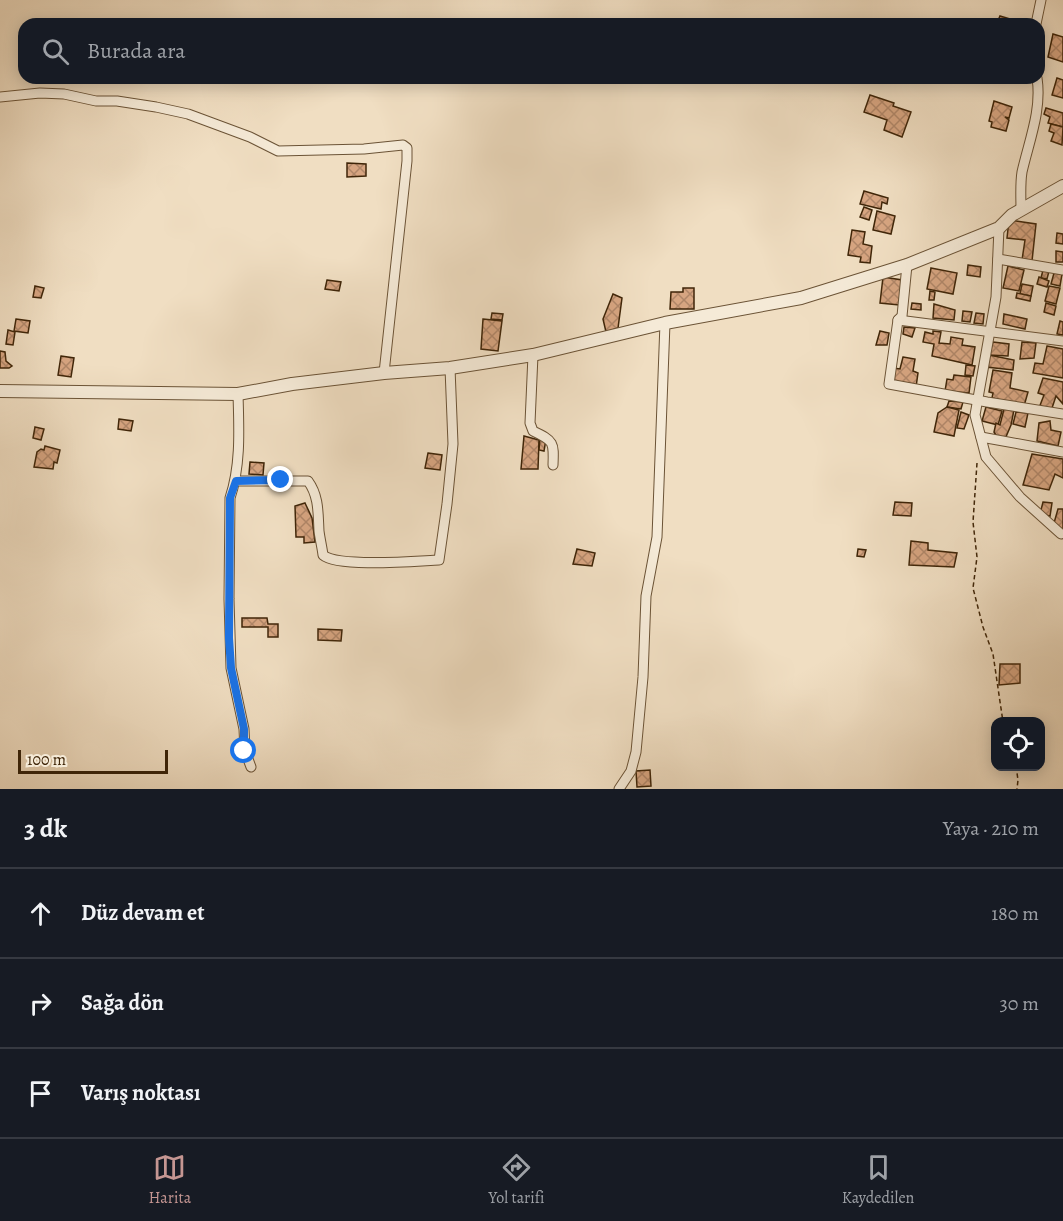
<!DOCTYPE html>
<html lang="tr">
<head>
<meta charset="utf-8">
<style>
	body { margin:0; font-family:Alegreya,serif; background:#242831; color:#f1f3f6 }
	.controls { position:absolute; right:18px; bottom:18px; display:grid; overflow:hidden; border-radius:12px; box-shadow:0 3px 15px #0003 }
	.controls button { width:54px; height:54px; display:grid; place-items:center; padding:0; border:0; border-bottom:2px solid #363941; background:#171b24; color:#f1f3f6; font:30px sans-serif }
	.scale { position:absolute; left:18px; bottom:15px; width:150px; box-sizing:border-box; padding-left:6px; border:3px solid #3f2508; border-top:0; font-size:16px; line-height:21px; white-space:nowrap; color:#3f2508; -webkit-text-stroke:4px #f5ead7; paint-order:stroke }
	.stop { position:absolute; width:18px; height:18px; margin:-14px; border:4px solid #1a73e8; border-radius:50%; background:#fff }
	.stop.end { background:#1a73e8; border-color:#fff; box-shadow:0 2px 6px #0008 }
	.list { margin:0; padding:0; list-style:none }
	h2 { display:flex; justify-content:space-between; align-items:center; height:78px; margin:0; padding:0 24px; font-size:26px }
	h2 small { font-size:20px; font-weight:400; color:#9ea1a6 }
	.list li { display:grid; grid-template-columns:39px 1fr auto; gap:18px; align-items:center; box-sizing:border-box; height:90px; padding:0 24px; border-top:2px solid #363941 }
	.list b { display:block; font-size:22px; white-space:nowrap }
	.list em { font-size:20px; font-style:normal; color:#9ea1a6 }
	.icon { flex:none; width:33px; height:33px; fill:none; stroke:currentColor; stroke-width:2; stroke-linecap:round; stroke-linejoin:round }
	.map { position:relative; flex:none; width:1063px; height:789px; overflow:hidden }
	.search { position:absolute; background:#171b24; box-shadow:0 3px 15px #0003; left:18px; right:18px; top:18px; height:66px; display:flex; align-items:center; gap:15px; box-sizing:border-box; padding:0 21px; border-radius:18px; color:#9ea1a6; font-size:22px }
	.sheet { height:348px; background:#171b24 }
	nav { display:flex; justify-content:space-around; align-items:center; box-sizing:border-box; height:84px; border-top:2px solid #363941; background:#171b24; font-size:16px; color:#9ea1a6 }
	nav a { display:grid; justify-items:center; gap:3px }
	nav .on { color:#c59692 }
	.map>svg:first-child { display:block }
</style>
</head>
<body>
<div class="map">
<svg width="1063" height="789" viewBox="0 0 1063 789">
	<defs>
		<pattern id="building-cross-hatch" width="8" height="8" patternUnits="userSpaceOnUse" patternTransform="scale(1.5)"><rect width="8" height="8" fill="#d7a581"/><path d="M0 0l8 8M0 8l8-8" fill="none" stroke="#b08668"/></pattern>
	</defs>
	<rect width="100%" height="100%" fill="#f0dec2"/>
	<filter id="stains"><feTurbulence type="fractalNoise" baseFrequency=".00333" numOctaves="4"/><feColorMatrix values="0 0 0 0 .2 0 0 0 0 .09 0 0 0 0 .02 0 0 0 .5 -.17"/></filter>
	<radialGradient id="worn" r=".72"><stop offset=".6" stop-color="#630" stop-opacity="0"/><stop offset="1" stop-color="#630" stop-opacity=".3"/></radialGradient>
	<g fill="url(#building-cross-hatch)" stroke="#3f2508" stroke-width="1.5">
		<path d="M1000,16L1017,21V24H999L997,23Z"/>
		<path d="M1053,34L1063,37V62L1048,57Z"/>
		<path d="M1057,78L1063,80V98L1052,95Z"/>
		<path d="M870,95L894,103L893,106L911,112L902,137L884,130L887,120L864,112Z"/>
		<path d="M994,101L1012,107L1009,118L1005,117L1009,120L1006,131L991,127L992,122L989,121Z"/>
		<path d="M1046,108L1063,113V127L1048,123L1050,117L1044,114Z"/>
		<path d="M1051,124L1063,127L1062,145L1051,141L1054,133L1049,131Z"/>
		<path d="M347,163L366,164V176L347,177Z"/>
		<path d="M864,191L888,198L887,204L882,202L881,209L860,204Z"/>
		<path d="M864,207L872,210L869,220L860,217Z"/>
		<path d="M877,211L895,216L891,234L873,230Z"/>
		<path d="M1009,220L1036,224L1032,261L1022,260L1025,240L1007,238Z"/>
		<path d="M852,230L865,232L863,244L872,246L870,263L860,262L861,257L848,255Z"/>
		<path d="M1057,233L1063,234V244L1056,243Z"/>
		<path d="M1056,251L1063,252V262H1056Z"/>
		<path d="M968,265L981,267L980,277L967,275Z"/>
		<path d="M1008,266L1024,270L1019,291L1003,288Z"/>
		<path d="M931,268L957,273L953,294L927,289Z"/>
		<path d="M1043,270L1049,271L1047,279L1041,278Z"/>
		<path d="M1054,273L1062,274L1060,286L1051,284Z"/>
		<path d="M883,277L902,280L899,305L880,303Z"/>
		<path d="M1039,277L1049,281L1047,287L1037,284Z"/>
		<path d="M327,280L341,282L339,291L325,289Z"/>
		<path d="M1022,284L1033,286L1031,296L1020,294Z"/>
		<path d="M35,286L44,288L41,298L33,297Z"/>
		<path d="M1049,286L1060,288L1056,304L1045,301Z"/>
		<path d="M683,288H694V309H670L671,292H683Z"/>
		<path d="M930,291L935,292L934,300H929Z"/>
		<path d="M1017,293L1031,296L1030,301L1016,298Z"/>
		<path d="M613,294L622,298L618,328L606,332L603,319Z"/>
		<path d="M912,303L921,304V310L911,309Z"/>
		<path d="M1046,303L1056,306L1054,315L1044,312Z"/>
		<path d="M934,304L955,310L954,320L933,318Z"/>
		<path d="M963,311L972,312L970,322L962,321Z"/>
		<path d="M492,313L503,314L502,320L491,319Z"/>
		<path d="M976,313L984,314L983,324L974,323Z"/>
		<path d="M1004,314L1027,319L1025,329L1003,324Z"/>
		<path d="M16,319L30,321L28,333L14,331Z"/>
		<path d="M483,319L502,321L498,351L481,349Z"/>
		<path d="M1060,321L1063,322V335L1057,334Z"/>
		<path d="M904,327L915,328L912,337L903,334Z"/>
		<path d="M8,330L15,332L13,345L6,344Z"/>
		<path d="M880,331L889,333L887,345H876Z"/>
		<path d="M933,331L941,332L939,343L950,344L951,337L963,339L962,345L975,347L972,365L932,356L934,344L923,342L925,332L933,334Z"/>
		<path d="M993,342L1009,344L1008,356L989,355Z"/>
		<path d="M1022,342L1036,343L1034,358L1020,359Z"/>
		<path d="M1047,346L1063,349V378L1033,373L1035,363L1043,364Z"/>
		<path d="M0,351L5,352L6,361L12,366L9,368H0Z"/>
		<path d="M989,355L1014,360L1013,370L986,367Z"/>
		<path d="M61,356L74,358L71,377L58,375Z"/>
		<path d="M903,357L915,359L913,371L918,373L916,387L891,382L894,368L900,369Z"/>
		<path d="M966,365L975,366L973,376L965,375Z"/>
		<path d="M993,370L1012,373L1010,388L1028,392L1024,406L992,398L993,393L989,392Z"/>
		<path d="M954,375L971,377L969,393L945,391L947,379L953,380Z"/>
		<path d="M1043,378L1063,382V404L1056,396L1051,411L1039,408L1044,395L1038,393Z"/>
		<path d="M949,401L963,402L961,409L947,407Z"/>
		<path d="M947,407L959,410L954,436L934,432L938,413Z"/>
		<path d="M986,407L1002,411L998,425L982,421Z"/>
		<path d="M1004,409L1014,410L1011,425L1005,439L997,437L994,432L996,423L1000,425Z"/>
		<path d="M961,412L969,415L964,429L957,428Z"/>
		<path d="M1016,412L1028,413L1025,427L1013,424Z"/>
		<path d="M119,419L133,421L131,431L118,429Z"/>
		<path d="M1050,421L1051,430L1061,432L1058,446L1037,441L1039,423Z"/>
		<path d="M35,427L44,429L41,440L33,438Z"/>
		<path d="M524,436L539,440L538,469H521Z"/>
		<path d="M540,438L546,439L544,451L539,450Z"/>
		<path d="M45,446L60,450L57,463L54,462L53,469L34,467L37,452L41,449L44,450Z"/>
		<path d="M428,453L442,455L440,470L425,468Z"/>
		<path d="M1032,454L1063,459V478L1055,474L1049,490L1023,485Z"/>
		<path d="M250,462L264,463L263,475L249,474Z"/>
		<path d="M895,502L912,503L911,516L893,515Z"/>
		<path d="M1043,502L1052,503L1050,516L1040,514Z"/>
		<path d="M305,503L312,518L315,542L304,543V537H296L295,506Z"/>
		<path d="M1058,509H1063V531L1054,523Z"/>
		<path d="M911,541L928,543V550L957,553L954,567L909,565Z"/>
		<path d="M577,549L595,553L592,566L573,564Z"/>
		<path d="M858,549L866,550L864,557L857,556Z"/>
		<path d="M242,618H267L268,624H278V637H268V627H242Z"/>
		<path d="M318,629L342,630L341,641L318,640Z"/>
		<path d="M1000,664H1020V683L999,685Z"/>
		<path d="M650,770L651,786L637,787L636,771Z"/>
	</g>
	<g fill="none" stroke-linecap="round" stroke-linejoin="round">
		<g stroke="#6b5336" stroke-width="11">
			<g id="minor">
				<path d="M1036,24L1041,0"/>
				<path d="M0,97L40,93L64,94L96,101H117L156,107L188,114L250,137L278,151L364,149L403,145L407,148V161L384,373"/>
				<path d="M1021,210C1021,198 1020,184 1022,172C1029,141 1042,110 1037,78"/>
				<path d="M999,228L996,297L975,415L986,457L1020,497L1061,534"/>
				<path d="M998,259L1063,270"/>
				<path d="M907,265L902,316L898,320L889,384L987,402L1063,414"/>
				<path d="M898,320L1063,341"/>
				<path d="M533,355L530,423L533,431C554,441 554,442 553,465"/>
				<path d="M238,394C239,429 241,465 230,498L229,599L231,668L244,729L245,751L251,767"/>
				<path d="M981,437L1063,452"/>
				<path d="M236,481H308C319,496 318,513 319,531C320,539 322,547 323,555C338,568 416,561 439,560L447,504L453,444L450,368"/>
				<path d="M619,789L631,771L636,752L643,677L646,596L657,537L665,323"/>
			</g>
		</g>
		<g stroke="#6b5336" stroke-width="14">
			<path id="tertiary" d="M0,391L238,394L292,384L384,373L450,368L533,355L665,323L801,298L907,265L999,228L1012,215L1063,186"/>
		</g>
		<g stroke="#3f2508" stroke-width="1.5" stroke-dasharray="4.5 3" stroke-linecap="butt">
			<path d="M977,463L973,522L977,557L973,588L983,627L993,654L1003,722"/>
			<path d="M1016,766L1018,780L1017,789"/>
		</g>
		<use href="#minor" stroke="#f5ead7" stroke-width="9"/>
		<use href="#tertiary" stroke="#f5ead7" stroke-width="12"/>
	</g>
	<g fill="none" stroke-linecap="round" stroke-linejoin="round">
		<path stroke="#1a73e8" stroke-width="8" d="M244,751V729L231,668L229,638L230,498L236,481L281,480"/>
	</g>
	<rect width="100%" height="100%" filter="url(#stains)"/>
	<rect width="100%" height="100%" fill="url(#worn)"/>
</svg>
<div class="controls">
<button><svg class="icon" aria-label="locate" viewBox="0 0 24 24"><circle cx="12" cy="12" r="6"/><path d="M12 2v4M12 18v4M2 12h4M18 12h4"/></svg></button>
</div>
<div class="scale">100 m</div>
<div class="stop" style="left:244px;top:751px"></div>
<div class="stop end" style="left:281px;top:480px"></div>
<div class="search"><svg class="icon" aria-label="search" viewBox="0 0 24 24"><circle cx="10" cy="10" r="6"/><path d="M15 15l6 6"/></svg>Burada ara</div>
</div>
<section class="sheet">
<h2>3 dk<small>Yaya · 210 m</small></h2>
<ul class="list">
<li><svg class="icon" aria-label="ahead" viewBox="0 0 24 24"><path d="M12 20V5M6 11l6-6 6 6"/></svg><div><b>Düz devam et</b></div><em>180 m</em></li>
<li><svg class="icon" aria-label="right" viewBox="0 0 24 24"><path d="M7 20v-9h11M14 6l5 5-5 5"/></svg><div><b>Sağa dön</b></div><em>30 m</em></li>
<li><svg class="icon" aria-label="arrive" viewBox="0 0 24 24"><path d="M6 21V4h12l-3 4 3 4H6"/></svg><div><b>Varış noktası</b></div></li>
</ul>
</section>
<nav>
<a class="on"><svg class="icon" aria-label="map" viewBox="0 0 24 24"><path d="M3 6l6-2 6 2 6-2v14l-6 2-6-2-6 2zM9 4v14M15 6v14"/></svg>Harita</a>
<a><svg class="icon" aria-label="directions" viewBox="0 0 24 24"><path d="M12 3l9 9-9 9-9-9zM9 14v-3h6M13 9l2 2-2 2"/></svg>Yol tarifi</a>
<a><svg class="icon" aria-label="saved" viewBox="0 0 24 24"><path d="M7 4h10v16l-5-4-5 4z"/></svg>Kaydedilen</a>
</nav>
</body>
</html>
